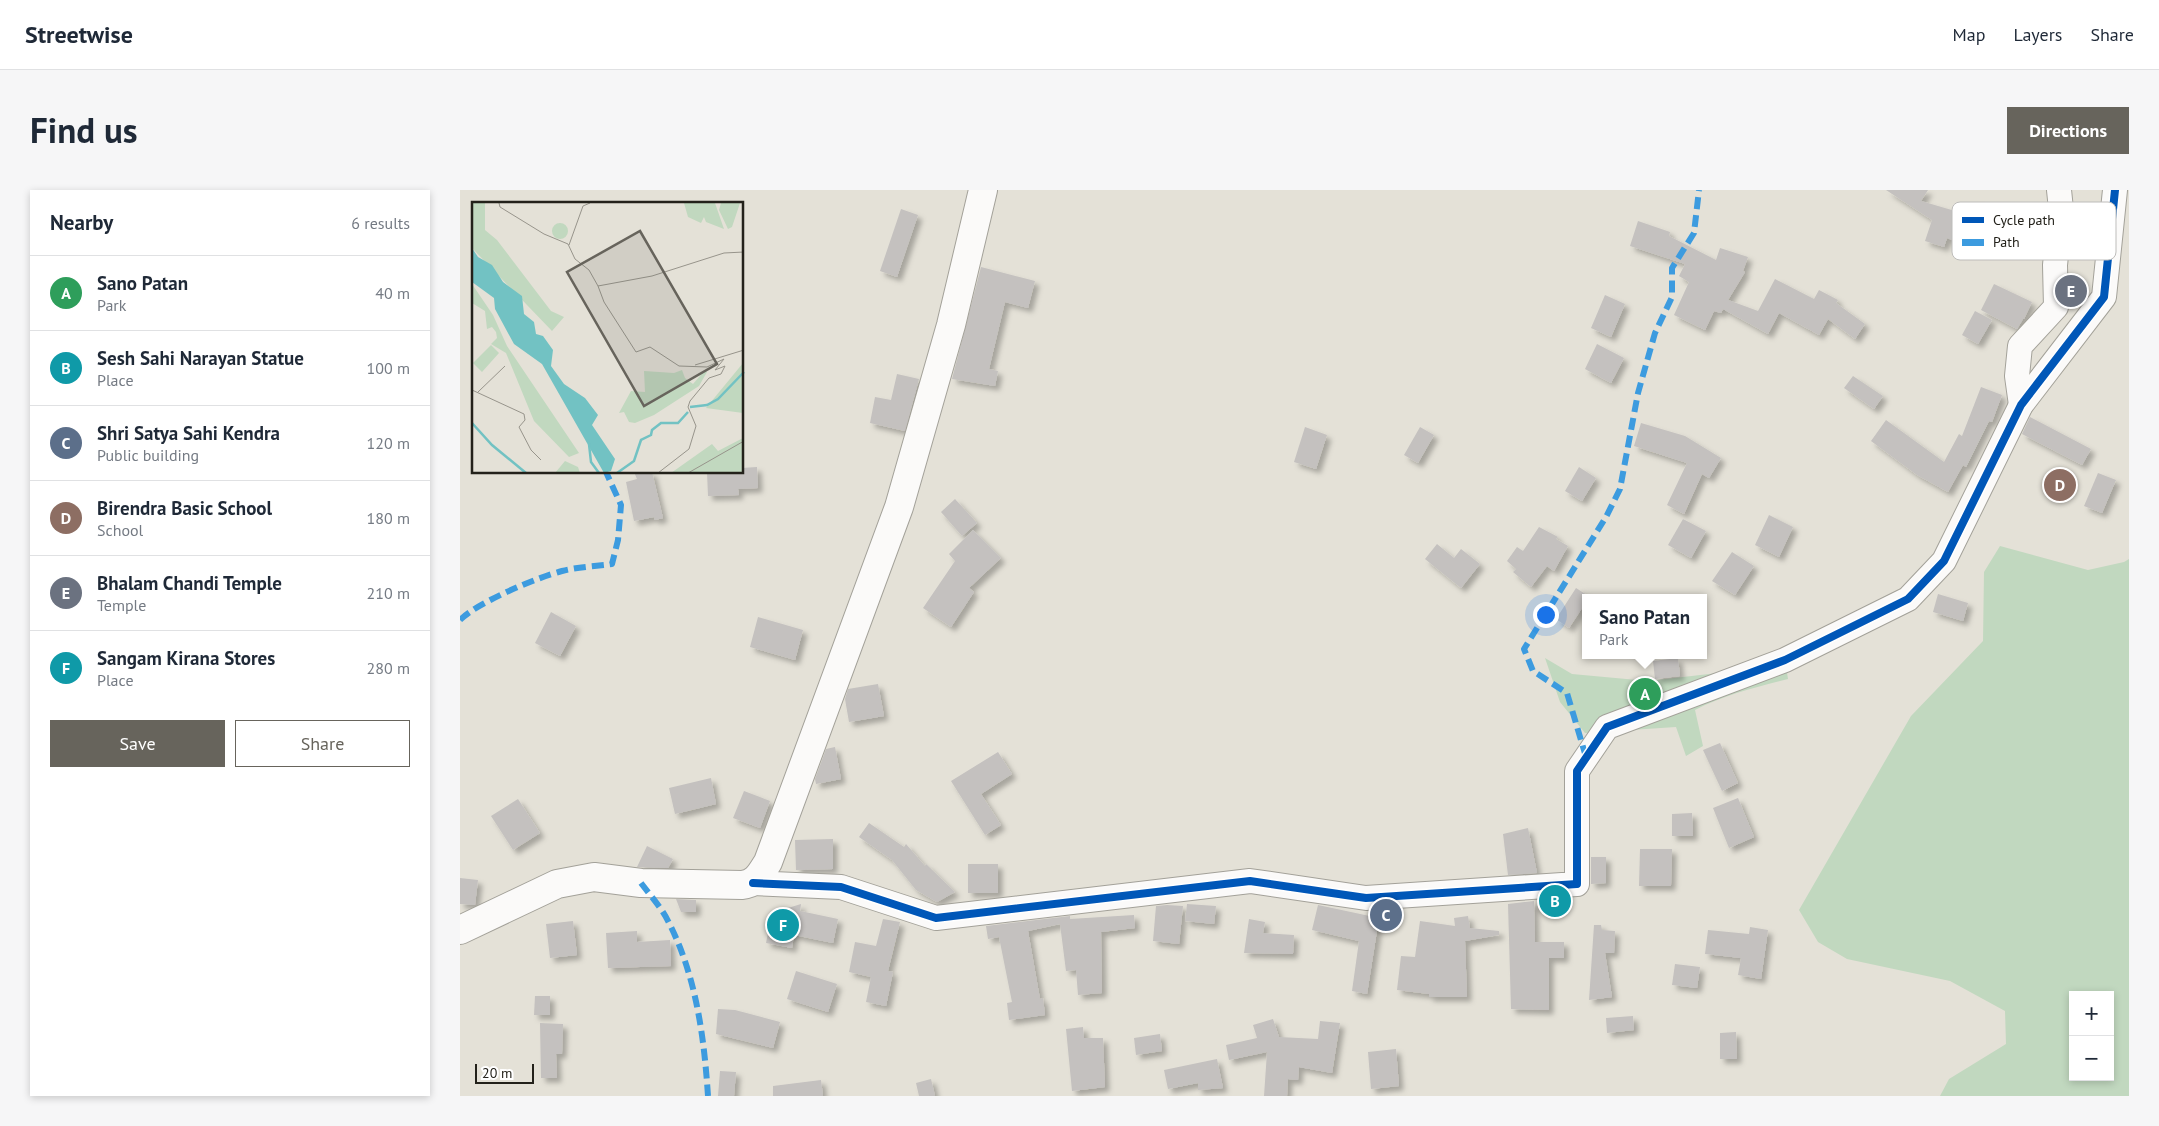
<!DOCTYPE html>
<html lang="en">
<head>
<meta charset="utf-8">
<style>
	body { margin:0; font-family:"PT Sans",sans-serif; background:#f6f6f7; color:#1f2937 }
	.controls { position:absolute; right:15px; bottom:15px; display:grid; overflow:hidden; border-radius:0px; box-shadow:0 2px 8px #0003 }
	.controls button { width:45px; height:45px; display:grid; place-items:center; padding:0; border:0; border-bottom:1px solid #e0e1e3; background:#fff; color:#1f2937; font:25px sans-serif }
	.scale { position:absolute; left:15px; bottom:12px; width:59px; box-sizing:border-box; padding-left:5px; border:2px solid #23211a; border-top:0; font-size:14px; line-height:18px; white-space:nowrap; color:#23211a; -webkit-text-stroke:4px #fff; paint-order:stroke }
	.you { position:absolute; left:1085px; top:424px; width:18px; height:18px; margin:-12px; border:4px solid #fff; border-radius:50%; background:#1a73e8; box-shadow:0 0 0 8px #1a73e833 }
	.badge { display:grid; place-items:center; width:32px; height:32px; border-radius:50%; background:#67645c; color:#fff; font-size:16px; font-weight:700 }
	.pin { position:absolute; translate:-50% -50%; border:2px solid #fff; box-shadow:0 1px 5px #0006 }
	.popup { position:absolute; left:1122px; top:404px; width:125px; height:65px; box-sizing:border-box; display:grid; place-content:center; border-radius:0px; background:#fff; filter:drop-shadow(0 1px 4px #0005); font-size:16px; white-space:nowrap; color:#747a83 }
	.popup b { font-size:19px; color:#1f2937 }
	.popup::after { content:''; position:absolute; left:50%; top:100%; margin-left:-10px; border:10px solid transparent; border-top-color:#fff }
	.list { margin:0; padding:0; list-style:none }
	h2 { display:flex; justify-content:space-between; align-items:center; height:65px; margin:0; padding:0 20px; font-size:21px }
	h2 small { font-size:16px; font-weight:400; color:#747a83 }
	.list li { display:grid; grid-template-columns:32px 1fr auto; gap:15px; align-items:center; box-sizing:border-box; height:75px; padding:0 20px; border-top:1px solid #e0e1e3 }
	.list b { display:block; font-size:19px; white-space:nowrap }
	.list p { margin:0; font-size:16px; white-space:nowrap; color:#747a83 }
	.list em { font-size:16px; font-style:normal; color:#747a83 }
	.actions { display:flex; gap:10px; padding:15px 20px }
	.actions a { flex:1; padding:11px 0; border:1px solid #67645c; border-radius:0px; text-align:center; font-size:18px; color:#67645c }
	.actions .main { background:#67645c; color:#fff }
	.map { position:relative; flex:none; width:1669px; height:906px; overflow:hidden; border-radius:0px }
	header { display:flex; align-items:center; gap:30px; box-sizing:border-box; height:70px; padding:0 25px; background:#fff; border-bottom:1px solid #e0e1e3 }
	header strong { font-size:24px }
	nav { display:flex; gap:28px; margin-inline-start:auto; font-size:18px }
	.intro { display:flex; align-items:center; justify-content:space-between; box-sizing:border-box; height:120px; padding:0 30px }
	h1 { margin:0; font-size:35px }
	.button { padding:12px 22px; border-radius:0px; background:#67645c; color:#fff; font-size:18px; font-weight:700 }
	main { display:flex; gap:30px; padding:0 30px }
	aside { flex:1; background:#fff; border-radius:0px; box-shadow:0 2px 8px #0003 }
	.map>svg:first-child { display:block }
</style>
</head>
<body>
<header>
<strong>Streetwise</strong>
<nav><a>Map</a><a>Layers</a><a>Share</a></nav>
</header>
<div class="intro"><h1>Find us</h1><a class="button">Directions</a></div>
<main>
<aside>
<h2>Nearby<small>6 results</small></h2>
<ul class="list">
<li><span class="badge" style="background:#2e9e5b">A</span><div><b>Sano Patan</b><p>Park</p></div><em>40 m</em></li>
<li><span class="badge" style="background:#0f9aa8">B</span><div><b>Sesh Sahi Narayan Statue</b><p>Place</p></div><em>100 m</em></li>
<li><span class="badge" style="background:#5c6f8a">C</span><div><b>Shri Satya Sahi Kendra</b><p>Public building</p></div><em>120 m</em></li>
<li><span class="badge" style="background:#8d6e63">D</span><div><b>Birendra Basic School</b><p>School</p></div><em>180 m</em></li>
<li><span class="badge" style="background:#6b7280">E</span><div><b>Bhalam Chandi Temple</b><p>Temple</p></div><em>210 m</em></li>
<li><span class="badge" style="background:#0f9aa8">F</span><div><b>Sangam Kirana Stores</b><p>Place</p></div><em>280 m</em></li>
</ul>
<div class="actions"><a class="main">Save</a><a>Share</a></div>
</aside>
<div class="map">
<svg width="1669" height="906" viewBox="0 0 1669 906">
	<defs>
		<filter id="shadow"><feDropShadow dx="4.5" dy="4.5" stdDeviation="2.5" flood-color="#0004"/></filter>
	</defs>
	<rect width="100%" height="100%" fill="#e4e1d7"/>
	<g fill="#c1d8bf" fill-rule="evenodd">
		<path d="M1540,356L1628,380L1664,372L1669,369V906H1480L1489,889L1546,854L1545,821L1490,791L1387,769L1358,752L1339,720L1451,526L1523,451L1524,382ZM1613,805H1650V887H1613Z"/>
		<path d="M1325,457V470L1328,489C1297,497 1264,505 1235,520L1243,556L1226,566L1216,537L1125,543L1100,512L1085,468L1112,484L1188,491L1284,480Z"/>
	</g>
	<g fill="#c4c1bf" filter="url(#shadow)">
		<path d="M1426,0H1468L1461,11L1512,26L1502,54L1487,48L1484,57L1465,51L1472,30Z"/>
		<path d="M1517,12L1568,25L1569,17L1587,19L1585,35H1580L1572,58L1543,48L1510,40Z"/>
		<path d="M441,19L458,25L437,87L420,81Z"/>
		<path d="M1178,31L1210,42L1209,46L1256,70L1260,58L1288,67L1283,81L1285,82L1268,110L1298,121L1315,89L1354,109L1359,100L1378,110L1376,113L1405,134L1395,149L1368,129L1359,145L1319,123L1308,144L1263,119L1261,123L1254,121L1245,140L1214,125L1229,92L1219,86L1225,74L1170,56Z"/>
		<path d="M521,77L575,91L568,118L545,112L529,179L538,181L535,196L492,189Z"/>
		<path d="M1534,94L1572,112L1564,129H1563L1557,139L1521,120Z"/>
		<path d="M1145,105L1165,114L1151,147L1131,138Z"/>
		<path d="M1515,121L1532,130L1518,154L1502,145Z"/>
		<path d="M1137,154L1164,168L1151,193L1125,179Z"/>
		<path d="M437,184L459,189L445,241L410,233L415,207L431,210Z"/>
		<path d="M1393,186L1423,206L1414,219L1384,198Z"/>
		<path d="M1521,197L1542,205L1532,232L1529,231L1506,277L1503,275L1488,302L1457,285L1411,251L1426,230L1484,272L1499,244L1502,246Z"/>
		<path d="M1570,227L1631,259L1622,275L1562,244Z"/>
		<path d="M1181,233L1225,246L1261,268L1249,288L1242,284L1224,324L1207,315L1227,273L1174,256Z"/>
		<path d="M845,237L867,245L856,279L834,272Z"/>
		<path d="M960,237L974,245L958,273L944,265Z"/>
		<path d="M297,277L298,298L278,299L279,305L248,306L247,282H282V278Z"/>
		<path d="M1119,277L1136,288L1122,311L1105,301Z"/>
		<path d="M174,282H192L203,328L195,330L194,327L174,331L166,292L177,289Z"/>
		<path d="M1638,283L1656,290L1642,323L1624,316Z"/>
		<path d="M495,309L517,333L502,346L481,322Z"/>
		<path d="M1309,325L1333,337L1319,367L1295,355Z"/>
		<path d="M1223,329L1246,341L1231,368L1208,355Z"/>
		<path d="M1079,337L1098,347L1096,349L1108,356L1094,381L1087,376L1071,397L1053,382L1056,379L1047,371L1057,357L1063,361Z"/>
		<path d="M513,340L541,368L509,398L514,402L491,437L463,418L495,371L489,364Z"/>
		<path d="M977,354L994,368L1001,359L1020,374L1001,398L965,369Z"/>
		<path d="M1272,362L1294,376L1275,405L1252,391Z"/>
		<path d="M1116,398L1130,407L1126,408V412L1109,438L1096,429Z"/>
		<path d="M1478,404L1508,413L1503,431L1473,422Z"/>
		<path d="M91,422L116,436L100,466L75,453Z"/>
		<path d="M298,427L343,440L335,470L290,457Z"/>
		<path d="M1218,468L1220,486L1195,489L1193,471Z"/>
		<path d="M418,494L424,526L389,532L385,509L388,499Z"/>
		<path d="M1260,553L1278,593L1262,601L1243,560Z"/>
		<path d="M375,557L381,589L356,594L355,589L366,559Z"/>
		<path d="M538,562L552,584L521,604L541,635L525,645L491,591Z"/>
		<path d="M251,588L256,614L215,624L209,598Z"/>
		<path d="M284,601L310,611L300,638L273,628Z"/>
		<path d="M1278,608L1294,647L1269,658L1253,618Z"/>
		<path d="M58,609L80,643L53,660L31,626Z"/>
		<path d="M1232,623L1233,646H1212V624Z"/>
		<path d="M409,633L444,657L446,654L465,676L466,674L495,702L477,712L456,700L432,670L399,647Z"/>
		<path d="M1068,638L1077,683L1048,685L1043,644Z"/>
		<path d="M373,649V679L336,680L335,650Z"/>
		<path d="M187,656L213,669L208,678L177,677Z"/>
		<path d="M1180,659H1212L1211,696H1179Z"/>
		<path d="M1131,667H1146V693L1131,694Z"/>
		<rect x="508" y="674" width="30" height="29"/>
		<path d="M0,688L18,690L15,715L0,714Z"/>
		<path d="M216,709L236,710V722H221Z"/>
		<path d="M1074,711L1075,752H1104V768H1089V820L1051,819L1048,714Z"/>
		<path d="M341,714L340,721L378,729L373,753L334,745L332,758L306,753L312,723Z"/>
		<path d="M727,714L756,716L754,734L725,731Z"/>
		<path d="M707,715L723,716L719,754L693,751L696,716Z"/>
		<path d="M858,715L919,728L907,804L892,801L899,751L852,740Z"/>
		<path d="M674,725L675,738L641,742L642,803L618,805L616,780L606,781L600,734L568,741L580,809L583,808L585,825L549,830L547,813L552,812L539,747L528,749L526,736L610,726V729Z"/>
		<path d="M1008,726L1010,738L1039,741V745L1005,751L1007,807H969V804L937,800L941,766L955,767L960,731L995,736L994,728Z"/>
		<path d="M423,729L440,732L428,781L433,782L426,816L406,812L411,787L389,782L395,752L416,756Z"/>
		<path d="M789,729L805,732L803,743L834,745L833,764L784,763Z"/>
		<path d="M113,731L117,765L90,768L86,734Z"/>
		<path d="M1134,735H1141L1142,740L1155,741L1154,763H1145L1152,807L1129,810Z"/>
		<path d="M1290,737L1308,740L1301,789L1278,785L1281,768L1245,764L1248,740L1289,744Z"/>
		<path d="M177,741V752L210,750L211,776L148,778L146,743Z"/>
		<path d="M1215,774L1240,777L1237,798L1212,795Z"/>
		<path d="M336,781L377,794L368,822L327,809Z"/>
		<path d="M75,806H90V825H74Z"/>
		<path d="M258,819L275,820L320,832L313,858L256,844Z"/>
		<path d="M1173,826L1174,840L1147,843L1146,828Z"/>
		<path d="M813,829L819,847L858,849L860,831L880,833L872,883L839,877L838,890L828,889L827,906H804L807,862L769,870L766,855L797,848L793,835Z"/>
		<path d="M80,833L103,834L102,864H96L97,888H81Z"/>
		<path d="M623,837L624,848H643L645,897L612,901L606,839Z"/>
		<path d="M1276,842L1277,869H1260V843Z"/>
		<path d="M700,844L702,861L676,865L674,848Z"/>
		<path d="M936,859L939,896L911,899L908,862Z"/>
		<path d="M757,869L763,898L738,900V893L708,899L704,880Z"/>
		<path d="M260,881L276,882L274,906H258Z"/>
		<path d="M471,889L475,906H459L456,893Z"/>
		<path d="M361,890L363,906H313V896Z"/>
	</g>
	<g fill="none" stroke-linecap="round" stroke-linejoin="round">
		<g stroke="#a3a199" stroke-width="26">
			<g id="minor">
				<path d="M1561,215L1557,186L1560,156L1596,117L1595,75L1601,19L1599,0"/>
				<path d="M293,693L381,697L476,728L790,691L906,708L1117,694V581L1147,537L1325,470L1448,409L1484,371L1561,215L1644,107L1655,0"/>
			</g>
		</g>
		<g stroke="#a3a199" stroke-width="30">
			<path id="secondary" d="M0,740L97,694L134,687L181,693L282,695C296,694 301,683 308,672L439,317L491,135L523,0"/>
		</g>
		<use href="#minor" stroke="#fbfaf9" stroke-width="24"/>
		<use href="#secondary" stroke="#fbfaf9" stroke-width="28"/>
		<g stroke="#3c9bdf" stroke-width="6" stroke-dasharray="12 6" stroke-linecap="butt">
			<path d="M0,430C18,412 76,388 102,381C118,377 136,376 152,374L158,350L161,315L146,282"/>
			<path d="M1126,567L1107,503L1073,481L1064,459L1146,327L1160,299L1178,203L1195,143L1212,107V78L1234,43L1239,0"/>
			<path d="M181,693C190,705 201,717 208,731C236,785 244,846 248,906"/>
		</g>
		<g stroke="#fff" stroke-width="11">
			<path id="cycleway" d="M293,693L381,697L476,728L790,691L906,708L1117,694V581L1147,537L1325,470L1448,409L1484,371L1561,215L1644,107L1655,0"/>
		</g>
		<use href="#cycleway" stroke="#0057b8" stroke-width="8"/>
	</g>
	<g transform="translate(12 12)">
		<rect width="271" height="271" fill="#e4e1d7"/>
		<path d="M0,1H13V28L25,38L79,109L92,115L80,129L0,46ZM212,1H243L252,27L234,20L232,15L229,21L216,15ZM249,1H268L260,25L256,27L247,8ZM80 29a8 8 0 1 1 16 0a8 8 0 1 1-16 0ZM0,82L21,113L35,144L107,251L97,255L62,219L34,151L19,142L25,136L24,130L20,125L15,127L13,109L0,101ZM19,143L27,151L10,170L1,161ZM271,161V211L234,206ZM210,168L213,176L221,182L233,168L235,170L227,184L182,213L163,221L157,220L152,210L147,211L159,189L173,190L172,169L202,171ZM271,236V271H199L240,242L246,249ZM93,259L106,265L108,271H83Z" fill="#c1d8bf"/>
		<path d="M0,46L6,55L20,63L31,80L50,94L52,112L62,120L64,132L71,134L81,148L79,164L92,182L113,196L126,213L120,223L143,257L139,269L132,271L70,162L42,142L23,107L22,96L0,80Z" fill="#72c2c3"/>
		<path fill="none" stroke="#72c2c3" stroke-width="2.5" d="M218,205L235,203L246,197L272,170M0,221L20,243L54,271M117,242L119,260L127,271M145,271L162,259L169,238L179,233L180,228L189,221H206L216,210"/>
		<path fill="none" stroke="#97948b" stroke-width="1" d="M27,1L28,5L72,32L96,42L103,57L117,68L126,84L180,74L252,51L272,50M97,43L111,4L118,1M126,84L132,100L164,150L178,145L207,164L235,165L252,157L243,168L253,164L249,172L237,176L218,199L216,205L224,224L217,247L186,271M223,163L272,148M0,188L52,212L53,218L47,225L59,248L69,258M6,190L33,164M216,271L272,239"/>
		<path fill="#67645c" fill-opacity="0.15" stroke="#67645c" stroke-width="2.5" d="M168,29L245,162L172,204L95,70Z"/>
		<rect width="271" height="271" fill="none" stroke="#23211a" stroke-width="2.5"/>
	</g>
	<rect x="1492" y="12" width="164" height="58" rx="8" fill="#fff" stroke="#bdbcba" stroke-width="1"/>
	<rect x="1502" y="27" width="22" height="6" fill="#0057b8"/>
	<rect x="1502" y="49" width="22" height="7" fill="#3c9bdf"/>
	<g font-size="14" fill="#23211a">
		<text x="1533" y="35">Cycle path</text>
		<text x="1533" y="57">Path</text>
	</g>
</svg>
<div class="controls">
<button>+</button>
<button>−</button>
</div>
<div class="scale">20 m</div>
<div class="you"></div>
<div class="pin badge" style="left:1185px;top:504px;background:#2e9e5b">A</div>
<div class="popup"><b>Sano Patan</b>Park</div>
<div class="pin badge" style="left:1095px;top:711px;background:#0f9aa8">B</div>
<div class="pin badge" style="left:926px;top:725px;background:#5c6f8a">C</div>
<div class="pin badge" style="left:1600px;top:295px;background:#8d6e63">D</div>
<div class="pin badge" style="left:1611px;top:101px;background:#6b7280">E</div>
<div class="pin badge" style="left:323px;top:735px;background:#0f9aa8">F</div>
</div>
</main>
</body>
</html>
